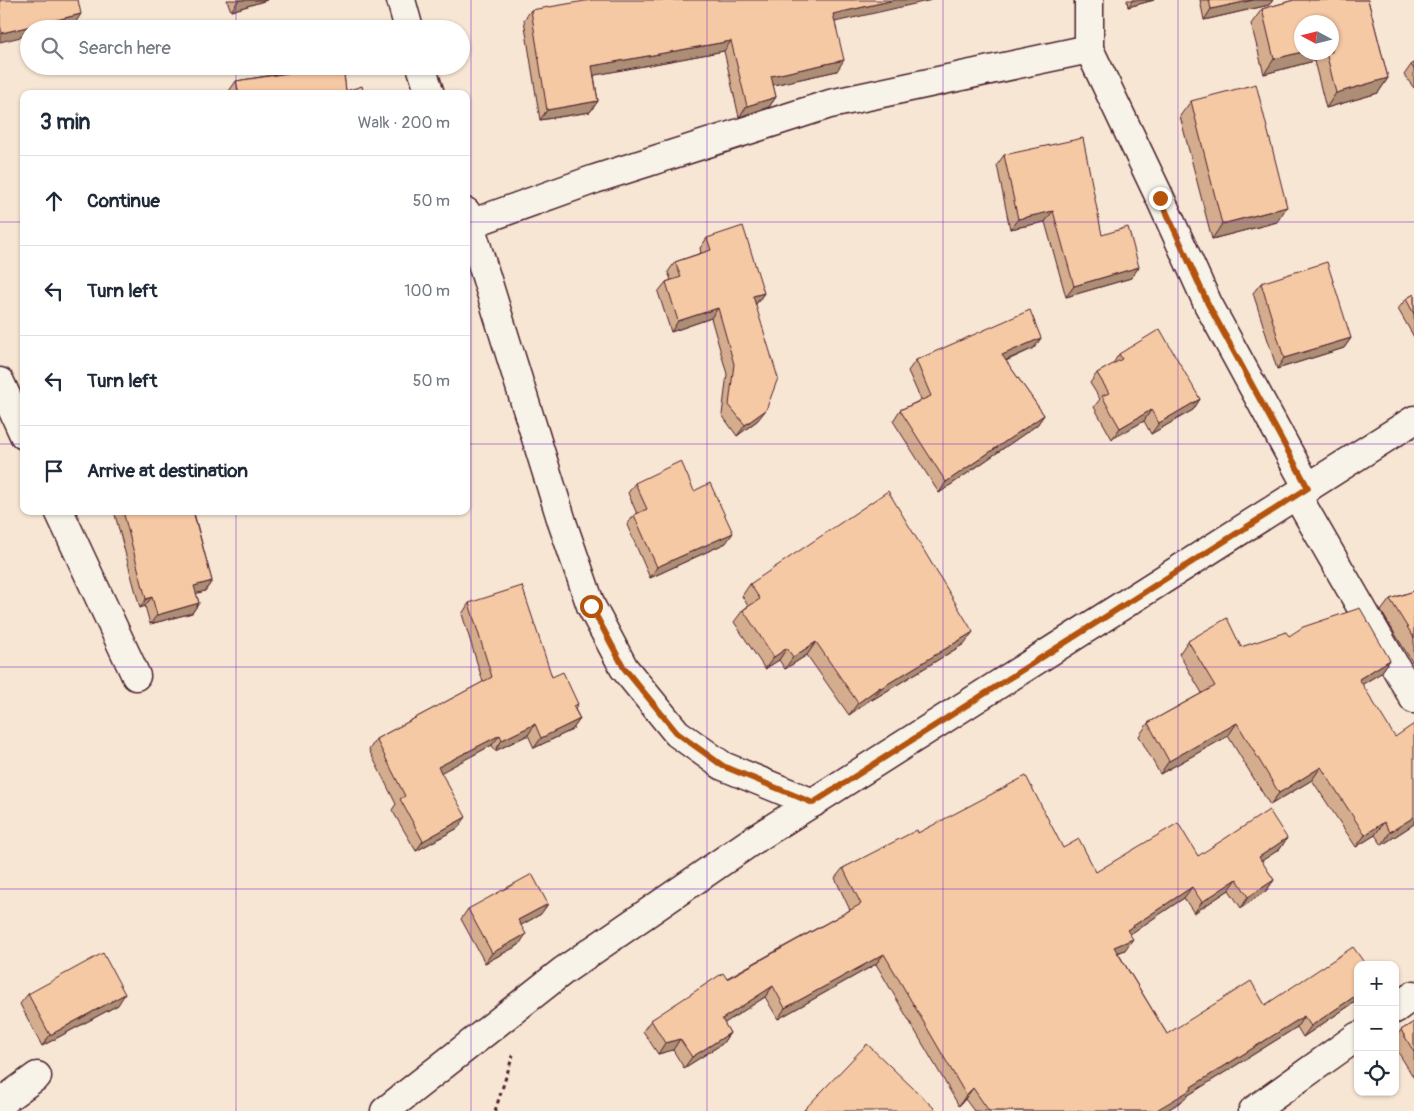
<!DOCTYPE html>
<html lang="en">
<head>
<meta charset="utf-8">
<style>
	body { margin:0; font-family:Pangolin,sans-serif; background:#f2f2f3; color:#1f2937 }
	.controls { position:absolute; right:15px; bottom:15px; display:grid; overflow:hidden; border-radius:10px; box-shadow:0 1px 4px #0004 }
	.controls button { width:45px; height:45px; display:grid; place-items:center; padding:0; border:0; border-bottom:1px solid #e0e1e3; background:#fff; color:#1f2937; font:25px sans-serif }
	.compass { position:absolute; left:1294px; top:15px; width:45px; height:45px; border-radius:50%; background:#fff; box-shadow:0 1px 4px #0004; rotate:277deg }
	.stop { position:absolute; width:15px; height:15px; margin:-11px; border:4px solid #b45309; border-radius:50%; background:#fff }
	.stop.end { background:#b45309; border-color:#fff; box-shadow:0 1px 5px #0008 }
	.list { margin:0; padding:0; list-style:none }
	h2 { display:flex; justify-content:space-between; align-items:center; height:65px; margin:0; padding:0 20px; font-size:21px }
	h2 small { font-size:16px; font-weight:400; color:#747a83 }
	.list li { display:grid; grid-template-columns:32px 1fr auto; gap:15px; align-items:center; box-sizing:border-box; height:90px; padding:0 20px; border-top:1px solid #e0e1e3 }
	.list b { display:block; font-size:19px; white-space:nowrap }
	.list em { font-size:16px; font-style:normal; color:#747a83 }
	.icon { flex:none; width:28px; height:28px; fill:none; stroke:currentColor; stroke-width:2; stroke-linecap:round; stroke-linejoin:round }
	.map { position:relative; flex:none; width:1414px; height:1111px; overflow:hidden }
	.search { position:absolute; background:#fff; box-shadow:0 1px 4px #0004; left:20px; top:20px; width:450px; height:55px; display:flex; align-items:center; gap:12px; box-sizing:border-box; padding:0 18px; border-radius:28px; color:#747a83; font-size:19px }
	.panel { position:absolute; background:#fff; box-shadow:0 1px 4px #0004; left:20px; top:90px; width:450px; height:425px; border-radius:10px }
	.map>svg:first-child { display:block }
</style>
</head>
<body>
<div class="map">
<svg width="1414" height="1111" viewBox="0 0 1414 1111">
	<rect width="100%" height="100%" fill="#f7e6d4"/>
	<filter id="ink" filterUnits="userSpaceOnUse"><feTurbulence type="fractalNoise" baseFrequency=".02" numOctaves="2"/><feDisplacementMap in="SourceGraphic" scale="10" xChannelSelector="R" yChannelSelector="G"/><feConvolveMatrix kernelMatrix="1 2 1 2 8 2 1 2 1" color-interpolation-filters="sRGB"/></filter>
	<g filter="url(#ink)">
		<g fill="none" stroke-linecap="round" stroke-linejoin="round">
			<g stroke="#4a1f2b" stroke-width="31">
				<g id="street">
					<path d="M401,0L409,29"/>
					<path d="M1089,0V49L1160,198L1208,304L1308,488"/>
					<path d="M421,66L430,94"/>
					<path d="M466,212L563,525L591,606L624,668L677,733L723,766L813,803"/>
					<path d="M470,224L595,179L830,104L1089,49"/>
					<path d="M0,382L24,435"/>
					<path d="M1297,496L1414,699"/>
					<path d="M59,511L136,676"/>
					<path d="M1395,1009L1414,995"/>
					<path d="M0,1103L37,1076"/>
					<path d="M385,1111L563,971L749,843L1414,420"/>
					<path d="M1253,1111L1358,1036"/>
				</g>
			</g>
			<path stroke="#4a1f2b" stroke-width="3" stroke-dasharray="4 4" stroke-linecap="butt" d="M495,1111L513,1055"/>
			<use href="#street" stroke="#f7f3e8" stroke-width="28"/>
		</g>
		<g fill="#d4ad8e" stroke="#4a1f2b" fill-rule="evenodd">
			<path d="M227,0H267L231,11Z"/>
			<path d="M1127,0H1154L1128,7Z"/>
			<path d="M1200,0H1273L1269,5L1204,20Z"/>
			<path d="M1294,0H1368L1388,78L1378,93L1326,108L1314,61L1264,74L1251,24L1262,9ZM1302,22H1332V52H1302Z"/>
			<path d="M531,10L835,22L837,71L773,85L776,97L769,107L739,117L724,51L594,75L598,101L590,112L540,120L524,20Z"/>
			<path d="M1414,63V88L1404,75L1411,65Z"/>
			<path d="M290,66H343L346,91L364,94H227L236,81L285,73Z"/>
			<path d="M1191,101L1277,222L1212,239L1180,116Z"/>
			<path d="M1004,155L1102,235L1139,267L1131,278L1066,297L1045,222L1010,229L997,165Z"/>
			<path d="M707,238L764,293L757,303L756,304L758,420L737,436L722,415L727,374L711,318L671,332L658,292L666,282L671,280L668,272L675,262L701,253L700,248Z"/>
			<path d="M1261,283L1351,338L1344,348L1277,369L1253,293Z"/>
			<path d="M1414,294V337L1398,309L1406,299Z"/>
			<path d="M1041,338L1034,348L1006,361L1044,415L1037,425L939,493L893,421L900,410L921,400L908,371L916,360Z"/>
			<path d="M1119,354L1200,399L1193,410L1151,434L1144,421L1112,439L1094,407L1100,399L1090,383L1097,373L1112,365Z"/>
			<path d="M635,483L694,491L726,543L650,578L627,525L634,515L637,514L628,493Z"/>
			<path d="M114,511H195L194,513L212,581L205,591L196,593L199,603L192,613L150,624L145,606L140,608Z"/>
			<path d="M750,584L964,644L872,700L871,699L849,715L807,655L785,669L779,660L765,669L734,622L743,610L748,606L742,596Z"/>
			<path d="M1414,591V665L1381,611L1390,599Z"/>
			<path d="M469,603L552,677L578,704L575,709L580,719L572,730L534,748L528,735L495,751L492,745L441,772L458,828L416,851L392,810L396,804L369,750L376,739L483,682L462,614Z"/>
			<path d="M1289,636L1390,660L1381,673L1362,684L1414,824L1382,845L1375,835L1356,847L1312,780L1270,805L1228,736L1160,774L1139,736L1148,723L1202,693L1179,654L1188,641L1241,647Z"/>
			<path d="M918,833L1063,848L1096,872L1198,856L1287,838L1280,849L1261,861L1274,880L1266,891L1241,908L1229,890L1194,913L1184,898L1130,934L1125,950L1118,953L1167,1034L1265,1005L1358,965V1000L1303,1037L1297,1027L1187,1096L1185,1099L1166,1111H974L965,1099L959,1106L876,964L778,1019L765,997L724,1023L730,1033L722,1044L684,1068L673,1050L658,1054L643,1031L651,1020L850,910L835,878L843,868Z"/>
			<path d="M468,909L541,914L521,925L519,945L485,963L461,919Z"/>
			<path d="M28,994L118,1005L42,1046L20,1004Z"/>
			<path d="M1414,1022V1078L1395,1047V1038L1401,1030Z"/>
		</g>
		<g fill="#ac8d74" stroke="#4a1f2b">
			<path d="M241,0H267L231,11L238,1Z"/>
			<path d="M894,0H932L826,24L833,14Z"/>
			<path d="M1133,0H1154L1128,7Z"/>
			<path d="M1253,0H1273L1269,5L1204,20L1211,9Z"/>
			<path d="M81,14L74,25L56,29H29V35L0,42V36L2,33Z"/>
			<path d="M731,41L724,51L585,77L592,66Z"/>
			<path d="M1302,52H1320L1314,61L1264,74L1274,59Z"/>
			<path d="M844,60L837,71L764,87L771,76Z"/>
			<path d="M1388,78L1378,93L1326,108L1336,93Z"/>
			<path d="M776,97L769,107L739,117L747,106Z"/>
			<path d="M598,101L590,112L540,120L547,110Z"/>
			<path d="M1287,207L1277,222L1212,239L1222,224Z"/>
			<path d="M1053,211L1045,222L1010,229L1018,219Z"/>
			<path d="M1139,267L1131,278L1066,297L1074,286Z"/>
			<path d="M764,293L757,303L746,307L753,296Z"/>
			<path d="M718,308L711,318L671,332L678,321Z"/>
			<path d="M1041,338L1034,348L995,365L1002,355Z"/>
			<path d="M1351,338L1344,348L1277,369L1284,358Z"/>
			<path d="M1200,399L1193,410L1151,434L1159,423Z"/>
			<path d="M766,410L758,420L737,436L745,425Z"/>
			<path d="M1151,410L1144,421L1112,439L1120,428Z"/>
			<path d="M1044,415L1037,425L939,493L946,482Z"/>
			<path d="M733,533L726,543L650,578L657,567Z"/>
			<path d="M212,581L205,591L188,596L194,586Z"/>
			<path d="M152,597L145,606L140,608L146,599Z"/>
			<path d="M199,603L192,613L150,624L157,615Z"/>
			<path d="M973,632L964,644L872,700L881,688Z"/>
			<path d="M816,642L807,655L785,669L793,657Z"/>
			<path d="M787,648L779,660L765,669L774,657Z"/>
			<path d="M1390,660L1381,673L1350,692L1359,679Z"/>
			<path d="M880,687L871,699L849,715L858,703Z"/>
			<path d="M580,719L572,730L534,748L541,738Z"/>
			<path d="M1237,723L1228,736L1160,774L1169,761Z"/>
			<path d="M535,724L528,735L495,751L502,740Z"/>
			<path d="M500,735L492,745L431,778L438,767Z"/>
			<path d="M1321,767L1312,780L1270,805L1279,793Z"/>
			<path d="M466,817L458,828L416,851L423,841Z"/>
			<path d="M1414,817V824L1382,845L1390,832Z"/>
			<path d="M1384,822L1375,835L1356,847L1365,835Z"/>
			<path d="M1287,838L1280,849L1251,868L1259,857Z"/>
			<path d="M1237,879L1229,890L1194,913L1202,902Z"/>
			<path d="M1274,880L1266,891L1241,908L1248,897Z"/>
			<path d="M1192,887L1184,898L1120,941L1127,930Z"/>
			<path d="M548,904L541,914L511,931L518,920Z"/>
			<path d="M526,934L519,945L485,963L492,953Z"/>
			<path d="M1133,939L1125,950L1106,957L1114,947Z"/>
			<path d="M884,954L876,964L778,1019L785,1008Z"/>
			<path d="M773,986L765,997L714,1030L722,1019Z"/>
			<path d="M125,994L118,1005L42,1046L50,1035Z"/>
			<path d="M1358,994V1000L1303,1037L1311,1026Z"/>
			<path d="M1304,1016L1297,1027L1187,1096L1185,1099L1166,1111H1155L1191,1087Z"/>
			<path d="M730,1033L722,1044L684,1068L692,1057Z"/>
			<path d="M680,1039L673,1050L658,1054L665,1043Z"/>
			<path d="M973,1088L965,1099L959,1106L966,1095Z"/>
		</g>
		<g fill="#f6c9a5" stroke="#4a1f2b">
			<path d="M0,0H78L81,14L2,33L0,25Z"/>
			<path d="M591,0H894L833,14L844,60L771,76L776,97L747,106L731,41L592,66L598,101L547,110L531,10Z"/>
			<path d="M1209,0H1253L1211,9Z"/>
			<path d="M1294,0H1368L1388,78L1336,93L1326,52H1332V22H1302V52L1274,59L1262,9Z"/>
			<path d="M1414,63V69L1411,65Z"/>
			<path d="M294,66H343L346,91L362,86L364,94H239L236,81L295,72Z"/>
			<path d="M1256,84L1287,207L1222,224L1191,101Z"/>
			<path d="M1083,138L1102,235L1128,227L1139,267L1074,286L1053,211L1018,219L1004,155Z"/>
			<path d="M743,226L764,293L753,296L778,378L766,410L745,425L729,405L734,364L718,308L678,321L666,282L681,277L675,262L711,250L707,238Z"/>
			<path d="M1327,262L1351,338L1284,358L1261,283Z"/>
			<path d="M1414,294V314L1406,299Z"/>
			<path d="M1030,310L1041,338L1002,355L1044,415L946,482L900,410L931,396L916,360Z"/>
			<path d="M1160,329L1200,399L1159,423L1151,410L1120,428L1102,396L1109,393L1097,373L1122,359L1119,354Z"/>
			<path d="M681,461L694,491L710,483L733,533L657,567L634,515L647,509L635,483Z"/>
			<path d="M888,491L973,632L881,688L880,687L858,703L816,642L793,657L787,648L774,657L743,610L760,599L750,584Z"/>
			<path d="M123,511H193L212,581L194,586L199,603L157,615L152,597L146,599Z"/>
			<path d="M522,586L552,677L563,672L578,704L573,706L580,719L541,738L535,724L502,740L500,735L438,767L466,817L423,841L400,799L405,796L376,739L492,677L469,603Z"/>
			<path d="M1414,591V638L1390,599Z"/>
			<path d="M1360,608L1390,660L1359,679L1395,737L1414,724V817L1390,832L1384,822L1365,835L1321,767L1279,793L1237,723L1169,761L1148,723L1215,686L1188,641L1227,618L1241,647L1286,632L1289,636L1303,627Z"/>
			<path d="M1026,776L1063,848L1079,839L1096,872L1178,823L1198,856L1269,810L1287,838L1259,857L1274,880L1248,897L1237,879L1202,902L1192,887L1127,930L1133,939L1114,947L1167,1034L1251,981L1265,1005L1353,947L1366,965H1358V994L1311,1026L1304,1016L1191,1087L1192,1089L1155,1111H989L973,1088L966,1095L884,954L785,1008L773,986L722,1019L730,1033L692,1057L680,1039L665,1043L651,1020L723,973L727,979L861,904L843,868L917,830L918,833Z"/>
			<path d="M532,874L548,904L518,920L526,934L492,953L468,909Z"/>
			<path d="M103,953L125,994L50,1035L28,994Z"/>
			<path d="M1414,1022V1052L1401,1030Z"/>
			<path d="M867,1044L937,1111H803Z"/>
		</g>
	</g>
	<g fill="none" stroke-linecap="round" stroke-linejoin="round" filter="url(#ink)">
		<path stroke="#b45309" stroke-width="6" d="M591,606L624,668L677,733L723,766L813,803L1308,488L1208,304L1160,198"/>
	</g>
	<path fill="none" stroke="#7b2cbf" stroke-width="1" stroke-opacity="0.55" d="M236,0V29M471,0V1111M707,0V1111M943,0V1111M1178,0V1111M236,66V94M0,222H24M466,222H1414M0,444H24M466,444H1414M236,511V1111M0,667H1414M0,889H1414"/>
</svg>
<div class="controls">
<button>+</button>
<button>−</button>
<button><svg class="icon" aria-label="locate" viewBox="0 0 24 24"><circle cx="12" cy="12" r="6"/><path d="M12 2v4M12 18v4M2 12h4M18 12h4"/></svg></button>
</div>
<svg class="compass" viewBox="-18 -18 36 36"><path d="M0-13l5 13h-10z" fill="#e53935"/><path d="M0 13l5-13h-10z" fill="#747a83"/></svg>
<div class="stop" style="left:591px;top:606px"></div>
<div class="stop end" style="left:1160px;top:198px"></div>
<div class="search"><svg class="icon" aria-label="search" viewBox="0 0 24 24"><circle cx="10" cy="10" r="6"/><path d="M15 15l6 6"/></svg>Search here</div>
<section class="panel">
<h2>3 min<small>Walk · 200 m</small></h2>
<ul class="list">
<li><svg class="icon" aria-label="ahead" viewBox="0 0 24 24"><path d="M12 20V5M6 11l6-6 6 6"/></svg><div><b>Continue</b></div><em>50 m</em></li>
<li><svg class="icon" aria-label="left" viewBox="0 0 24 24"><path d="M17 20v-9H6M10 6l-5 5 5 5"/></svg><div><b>Turn left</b></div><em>100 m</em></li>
<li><svg class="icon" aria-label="left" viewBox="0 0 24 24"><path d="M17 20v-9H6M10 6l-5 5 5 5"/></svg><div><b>Turn left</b></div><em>50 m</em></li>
<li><svg class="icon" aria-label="arrive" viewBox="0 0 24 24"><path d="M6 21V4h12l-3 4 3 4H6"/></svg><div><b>Arrive at destination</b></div></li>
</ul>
</section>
</div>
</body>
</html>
